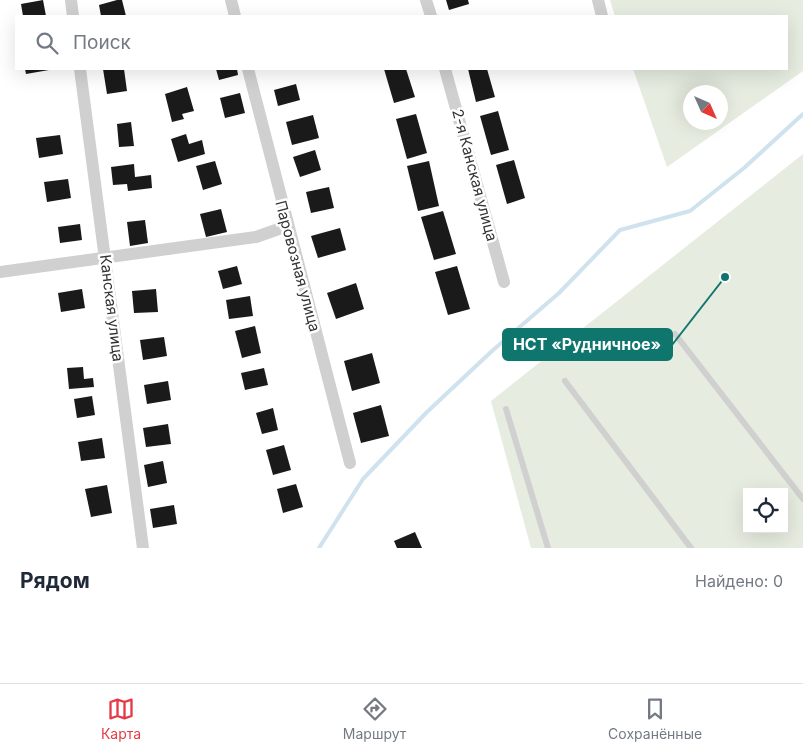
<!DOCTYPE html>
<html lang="ru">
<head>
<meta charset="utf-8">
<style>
	body { margin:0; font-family:Inter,sans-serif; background:#f6f6f7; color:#1f2937 }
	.controls { position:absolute; right:15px; bottom:15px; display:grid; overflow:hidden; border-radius:0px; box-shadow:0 5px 20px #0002 }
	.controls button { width:45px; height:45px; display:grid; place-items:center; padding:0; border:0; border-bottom:1px solid #e0e1e3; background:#fff; color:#1f2937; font:25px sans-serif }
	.compass { position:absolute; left:683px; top:85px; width:45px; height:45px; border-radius:50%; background:#fff; box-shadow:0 5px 20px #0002; rotate:135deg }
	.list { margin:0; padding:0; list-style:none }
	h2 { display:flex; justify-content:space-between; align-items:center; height:65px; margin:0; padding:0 20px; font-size:21px }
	h2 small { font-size:16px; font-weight:400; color:#747a83 }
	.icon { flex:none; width:28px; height:28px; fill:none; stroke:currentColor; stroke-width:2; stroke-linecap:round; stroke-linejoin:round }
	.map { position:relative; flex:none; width:803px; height:548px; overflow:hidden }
	.search { position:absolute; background:#fff; box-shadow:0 5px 20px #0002; left:15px; right:15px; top:15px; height:55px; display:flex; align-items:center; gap:12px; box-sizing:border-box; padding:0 18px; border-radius:0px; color:#747a83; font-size:19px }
	.sheet { height:135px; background:#fff }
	nav { display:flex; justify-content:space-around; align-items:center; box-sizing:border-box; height:70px; border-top:1px solid #e0e1e3; background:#fff; font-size:14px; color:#747a83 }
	nav a { display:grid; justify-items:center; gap:2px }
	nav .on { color:#e63946 }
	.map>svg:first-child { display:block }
</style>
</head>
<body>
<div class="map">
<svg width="803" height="548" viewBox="0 0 803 548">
	<rect width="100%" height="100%" fill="#fff"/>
	<g fill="#e6ecdf" fill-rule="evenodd">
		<path d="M610,0H803V71L667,167L633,69H787V16H615ZM690,92H720V122H690Z"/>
		<path d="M803,154V548H531L491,401ZM747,492H784V529H747Z"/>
	</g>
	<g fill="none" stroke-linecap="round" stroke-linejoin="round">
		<path stroke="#cfe2ee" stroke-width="4" d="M319,548L363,479L427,412L492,351L559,293L620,230L690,211L744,168L803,114"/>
	</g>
	<g fill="#1a1a1a">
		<path d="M43,0L46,16H23L21,4Z"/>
		<path d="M117,0H122L126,16H101L99,5Z"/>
		<path d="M446,0H468L469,4L449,10Z"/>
		<path d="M25,69H49V70L26,74Z"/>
		<path d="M103,69H124L127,91L107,94Z"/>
		<path d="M216,69H237L238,75L219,80Z"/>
		<path d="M384,69H406L415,97L394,103Z"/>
		<path d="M468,69H487L495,97L476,102Z"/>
		<path d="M296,84L300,100L278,106L274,90Z"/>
		<path d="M187,87L194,111L182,114L184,119L172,122L165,94Z"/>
		<path d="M240,93L245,113L225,118L220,98Z"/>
		<path d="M498,111L509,150L491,155L480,116Z"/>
		<path d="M416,114L427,153L407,159L396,119Z"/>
		<path d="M313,115L319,138L292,145L286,122Z"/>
		<path d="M131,122L134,146L119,147L117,124Z"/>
		<path d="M186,134L189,144L202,140L205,154L178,162L171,139Z"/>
		<path d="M60,135L63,154L39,158L36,138Z"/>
		<path d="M315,150L321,170L300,177L293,157Z"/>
		<path d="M514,160L525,198L507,204L496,165Z"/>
		<path d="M215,161L222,184L203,190L196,166Z"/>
		<path d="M429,161L439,206L418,211L407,166Z"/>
		<path d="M134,164L135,177L151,175L152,188L128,191L127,184L113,185L111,167Z"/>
		<path d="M68,179L71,198L47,202L44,182Z"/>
		<path d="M329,187L334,208L311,213L306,192Z"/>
		<path d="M221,209L227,232L206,237L200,214Z"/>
		<path d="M443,211L456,254L434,260L421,217Z"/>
		<path d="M145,220L148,243L130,246L127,222Z"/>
		<path d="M80,224L82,240L60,243L58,227Z"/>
		<path d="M340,228L346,250L318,258L311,236Z"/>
		<path d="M237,266L242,284L223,289L218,271Z"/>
		<path d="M457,266L470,309L448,315L435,272Z"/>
		<path d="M356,283L364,309L336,319L327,293Z"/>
		<path d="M82,289L85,308L61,312L58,293Z"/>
		<path d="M156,289L158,312L134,313L132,291Z"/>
		<path d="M250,296L253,316L229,319L226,300Z"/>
		<path d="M255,326L261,353L242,358L235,331Z"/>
		<path d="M164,337L167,356L143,360L140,340Z"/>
		<path d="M372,353L380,383L352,391L344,361Z"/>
		<path d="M83,367L84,379L93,378L94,387L69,389L67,368Z"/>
		<path d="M264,368L268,385L245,390L241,373Z"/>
		<path d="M168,381L171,400L147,404L144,385Z"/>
		<path d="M92,396L95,415L77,418L74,399Z"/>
		<path d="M381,405L389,436L361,443L353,413Z"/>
		<path d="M273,408L278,430L262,434L256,413Z"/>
		<path d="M168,424L171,444L146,447L143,428Z"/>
		<path d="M102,438L105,458L81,461L78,442Z"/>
		<path d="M284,445L291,470L273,475L266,450Z"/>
		<path d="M163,461L167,483L148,487L144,465Z"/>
		<path d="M296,484L303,507L283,513L277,489Z"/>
		<path d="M107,485L112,513L91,517L85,489Z"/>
		<path d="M174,505L177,524L153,528L150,509Z"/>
		<path d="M415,532L422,548H397L394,541Z"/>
	</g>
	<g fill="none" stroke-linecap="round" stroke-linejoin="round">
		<g stroke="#d0d0d0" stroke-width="6">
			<path d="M675,334L803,499"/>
			<path d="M565,381L691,548"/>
			<path d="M506,409L548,548"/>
		</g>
		<g stroke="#d0d0d0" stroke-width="12">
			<path d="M71,0L73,16"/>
			<path d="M231,0L235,16"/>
			<path d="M426,0L431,16"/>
			<path d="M598,0L602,16"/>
			<path d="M80,69L143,548"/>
			<path d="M248,69L350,463"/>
			<path d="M445,69L504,282"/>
			<path d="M0,272L256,237L287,226"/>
		</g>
	</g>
	<g text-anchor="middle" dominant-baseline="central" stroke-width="5" stroke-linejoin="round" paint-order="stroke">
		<g font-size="15" fill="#333" stroke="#fff">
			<text transform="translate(475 175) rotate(75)">2-я Канская улица</text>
			<text transform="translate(298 266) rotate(75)">Паровозная улица</text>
			<text transform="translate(112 308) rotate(83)">Канская улица</text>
		</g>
	</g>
	<path fill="none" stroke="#0f766e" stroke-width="2" d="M725 277L672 345"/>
	<circle fill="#0f766e" stroke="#fff" stroke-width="2" cx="725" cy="277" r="5"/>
	<rect fill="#0f766e" stroke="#0f766e" stroke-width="2" x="503" y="329" width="169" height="31" rx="5"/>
	<g font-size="16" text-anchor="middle" font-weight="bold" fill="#fff">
		<text x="587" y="350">НСТ «Рудничное»</text>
	</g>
</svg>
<div class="controls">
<button><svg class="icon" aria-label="locate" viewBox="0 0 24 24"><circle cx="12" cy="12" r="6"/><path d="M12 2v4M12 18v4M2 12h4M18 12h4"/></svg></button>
</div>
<svg class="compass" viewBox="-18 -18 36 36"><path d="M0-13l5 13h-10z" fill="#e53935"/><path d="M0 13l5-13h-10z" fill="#747a83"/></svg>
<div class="search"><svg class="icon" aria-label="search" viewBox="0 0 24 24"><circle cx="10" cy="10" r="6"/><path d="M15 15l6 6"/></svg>Поиск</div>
</div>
<section class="sheet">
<h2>Рядом<small>Найдено: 0</small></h2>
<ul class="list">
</ul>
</section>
<nav>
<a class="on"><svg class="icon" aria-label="map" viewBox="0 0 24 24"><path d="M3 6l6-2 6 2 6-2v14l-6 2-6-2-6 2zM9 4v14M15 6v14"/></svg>Карта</a>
<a><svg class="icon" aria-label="directions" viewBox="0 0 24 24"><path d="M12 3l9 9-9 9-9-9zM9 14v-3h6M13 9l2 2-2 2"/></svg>Маршрут</a>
<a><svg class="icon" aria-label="saved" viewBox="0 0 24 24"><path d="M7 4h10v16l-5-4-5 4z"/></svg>Сохранённые</a>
</nav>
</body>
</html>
